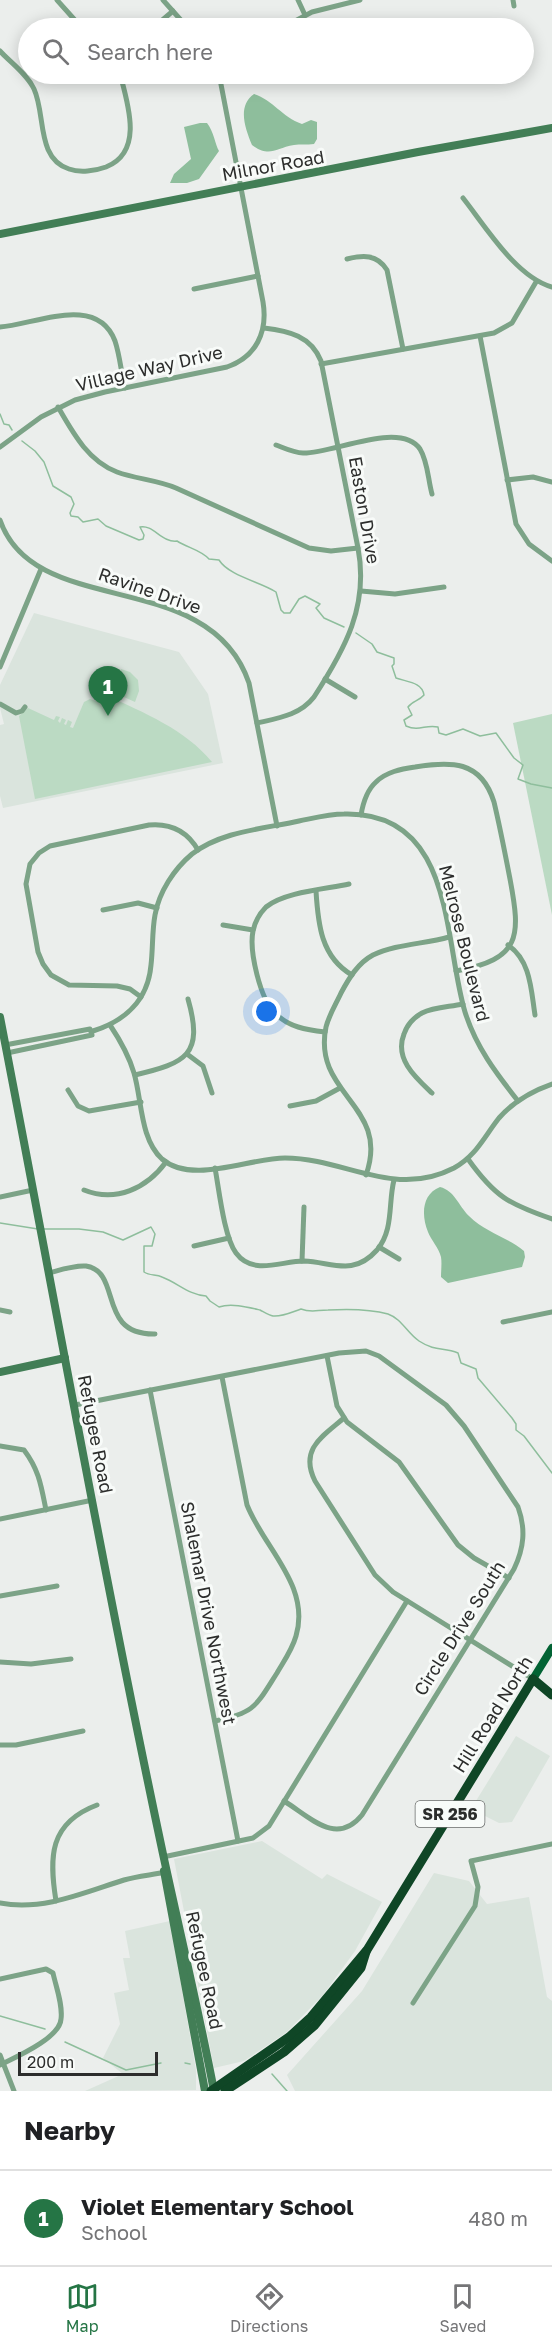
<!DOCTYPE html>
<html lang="en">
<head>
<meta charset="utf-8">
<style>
	body { margin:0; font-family:"Golos Text",sans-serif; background:#f2f2f2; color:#202124 }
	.scale { position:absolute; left:18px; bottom:15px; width:140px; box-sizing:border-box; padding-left:6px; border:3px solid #2c2d2c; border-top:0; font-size:16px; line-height:21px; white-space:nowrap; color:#2c2d2c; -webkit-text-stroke:4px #f8fbf9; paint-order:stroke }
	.you { position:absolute; left:267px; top:1012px; width:21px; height:21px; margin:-15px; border:4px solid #fff; border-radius:50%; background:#1a73e8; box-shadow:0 0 0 9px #1a73e833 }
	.badge { display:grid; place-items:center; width:39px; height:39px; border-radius:50%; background:#257545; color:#fff; font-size:20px; font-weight:700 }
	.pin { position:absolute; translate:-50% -50px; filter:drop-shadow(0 2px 3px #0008) }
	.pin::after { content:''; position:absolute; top:32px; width:21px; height:18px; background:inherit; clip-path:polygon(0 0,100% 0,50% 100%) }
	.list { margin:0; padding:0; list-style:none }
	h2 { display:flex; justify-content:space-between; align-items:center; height:78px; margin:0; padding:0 24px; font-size:26px }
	h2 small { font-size:20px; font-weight:400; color:#757577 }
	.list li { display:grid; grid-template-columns:39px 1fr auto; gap:18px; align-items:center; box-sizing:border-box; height:96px; padding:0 24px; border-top:2px solid #e0e0e0 }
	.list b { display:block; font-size:22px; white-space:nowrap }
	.list p { margin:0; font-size:20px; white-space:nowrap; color:#757577 }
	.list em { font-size:20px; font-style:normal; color:#757577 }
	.icon { flex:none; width:33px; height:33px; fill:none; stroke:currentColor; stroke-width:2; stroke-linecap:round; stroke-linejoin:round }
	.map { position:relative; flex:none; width:552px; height:2091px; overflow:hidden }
	.search { position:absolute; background:#fff; box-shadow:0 3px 15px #0003; left:18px; right:18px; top:18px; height:66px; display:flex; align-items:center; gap:15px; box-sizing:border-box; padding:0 21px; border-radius:33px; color:#757577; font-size:22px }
	.sheet { height:174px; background:#fff }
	nav { display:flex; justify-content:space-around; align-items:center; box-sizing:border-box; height:84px; border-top:2px solid #e0e0e0; background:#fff; font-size:16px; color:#757577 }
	nav a { display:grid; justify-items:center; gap:3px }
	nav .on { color:#257545 }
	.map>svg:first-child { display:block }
</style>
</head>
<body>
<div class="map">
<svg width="552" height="2091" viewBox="0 0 552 2091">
	<rect width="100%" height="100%" fill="#ebeeec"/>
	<g fill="#dae4dd">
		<path d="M34,613L179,652L208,694L223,763L3,808L0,796V725L4,724L0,708V685Z"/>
		<path d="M516,1736L550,1756L512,1822L499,1823L471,1809Z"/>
		<path d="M262,1841L322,1879L327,1874L382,1902L355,1951L323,1995L287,2032L244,2061L214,2068L174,1859Z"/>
		<path d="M434,1873L469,1881L487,1904L529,1897L547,1997L552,2001V2091H295L287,2075L362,1991Z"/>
		<path d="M170,1921L196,2070V2090L85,2091L123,2074L103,2058L120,2024L114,1993L129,1990L123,1958H130L125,1931Z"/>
	</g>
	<g fill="#bbdac3">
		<path d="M121,669L130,672L138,680L139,691L135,702L115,693L113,689Z"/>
		<path d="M106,695C144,713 185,729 212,762L35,799L19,716L28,708L54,720L56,716L60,717L58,721L60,723L62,718L66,720L64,724L66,725L68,720L72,722L70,727L73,728L84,702L90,699L102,703Z"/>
		<path d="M552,714V915L513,723Z"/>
	</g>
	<g fill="#8ebe9c">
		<path d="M254,94C273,100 282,117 302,124L311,120L317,122V139L314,144C307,145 300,144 294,145C275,148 270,158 252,145C245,128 237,106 254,94Z"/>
		<path d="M200,123H207C214,132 215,144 219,151L199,179L187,183H170L174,174L191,159L184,127Z"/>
		<path d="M440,1187C455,1191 458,1205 469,1216C485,1232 507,1237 524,1251L525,1257L522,1267L448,1283L441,1277C441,1271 442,1263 441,1257C439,1248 431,1240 428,1232C421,1215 422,1194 440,1187Z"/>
	</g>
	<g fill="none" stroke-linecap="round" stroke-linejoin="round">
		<g stroke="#8ebe9c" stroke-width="1.5">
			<path d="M0,414L4,424L9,425L12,430"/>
			<path d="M22,441L35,451L44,462L53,486L71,497L74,504L70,513L71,516L78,517L83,522L98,519L106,526L139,540L143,539L144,535L140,527C153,524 162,543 177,541C188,548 201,550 209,559L219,560C229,576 261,582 276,592L281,610L284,613H290L299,599L305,596L320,604L316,608L324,618L344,627"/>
			<path d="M356,633L372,644L377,652L394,658V664L392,666L396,678C407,682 422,682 424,695C419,701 412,701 408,707L412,715L404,720L406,726C420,732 425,724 438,727L439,733L446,735L463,729L480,736L496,733L514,758L523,765L518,779L531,784L552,788"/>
			<path d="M0,1223L38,1229"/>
			<path d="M42,1229H79L103,1232L123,1240L151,1227L155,1234L152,1246H144V1272C150,1276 156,1274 162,1277C178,1283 189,1295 206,1296L210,1301L219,1307C231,1303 247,1307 260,1310C264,1312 269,1315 273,1316C282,1317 292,1312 301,1309C311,1313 317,1310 328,1310C346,1309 370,1309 388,1314C402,1319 407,1333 419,1341C436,1352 443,1347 458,1353L461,1363L476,1369L478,1378L512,1418L516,1424V1430L524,1436L552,1473"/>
			<path d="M0,2016L45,2029"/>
			<path d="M65,2042L126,2070L161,2063"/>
			<path d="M185,2063L190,2064"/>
			<path d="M272,2074L287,2091"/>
		</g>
		<g stroke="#7ca387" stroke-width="5">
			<path d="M57,0L82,28"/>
			<path d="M163,0L188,28"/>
			<path d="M298,0L305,15"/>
			<path d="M513,0L514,6"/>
			<path d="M153,28L173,11"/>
			<path d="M282,28L312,12L360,0"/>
			<path d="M0,51C11,63 27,74 34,89C46,115 36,158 69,169C80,173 95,171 106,167C144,152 128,104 120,74"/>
			<path d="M463,198C486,227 516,277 552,287"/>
			<path d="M347,259C363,255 377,254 387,270L403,349"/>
			<path d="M194,289L258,276"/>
			<path d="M0,327C36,324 97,294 115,341C120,356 121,372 125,388"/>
			<path d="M480,336L516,524L529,544L552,561"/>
			<path d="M321,364L494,333L512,323L536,282"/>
			<path d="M58,407C73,433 88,461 117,472C136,479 157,480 176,488L309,548L331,551L358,548"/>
			<path d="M276,445C284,448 294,453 303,453C332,454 400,420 420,449C428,462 428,480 432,494"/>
			<path d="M0,447L41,417L75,400L105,392L227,367C256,357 268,332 263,302L219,74"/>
			<path d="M507,480L533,477L552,482"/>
			<path d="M0,520C35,621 209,565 249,683L277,826"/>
			<path d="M361,591L395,594L444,587"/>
			<path d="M0,667L41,569"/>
			<path d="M325,679L355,697"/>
			<path d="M0,704L16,713L22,711L25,707"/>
			<path d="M257,723C279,718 300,715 314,697C345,649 369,606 358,548L321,361C311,336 289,331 264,328"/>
			<path d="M361,815C363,803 367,790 376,782C386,772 401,769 415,767C450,761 481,760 494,802C500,827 505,853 510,879C521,937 521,959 456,971"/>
			<path d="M316,891C318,924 321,957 352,975"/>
			<path d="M103,910L138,903L157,908"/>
			<path d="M223,925L253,930"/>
			<path d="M508,945C531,961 531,990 535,1015"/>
			<path d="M141,997L130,989L117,986L69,985L51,975L43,964L38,952L26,884L30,864L39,853L50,846L149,825C171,823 187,831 198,850"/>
			<path d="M110,1025C120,1040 129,1056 134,1073C142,1100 140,1139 162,1159C192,1185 249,1158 285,1158C345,1158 394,1199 454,1168C476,1156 484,1137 499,1118C513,1102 532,1091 552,1084"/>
			<path d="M93,1031C125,1021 148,1000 151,965C153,948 152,931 155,915C159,892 174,869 192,854C222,831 263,829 299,821C314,818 329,814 344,814C455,811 443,939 465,1012C476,1047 496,1073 518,1101"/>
			<path d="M325,1032C307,1030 288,1027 275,1013C260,999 249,951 253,931C255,921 259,914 266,907C284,892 326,889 349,884"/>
			<path d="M5,1045L90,1029L92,1035L7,1053"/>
			<path d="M187,1054L203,1066L212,1093"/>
			<path d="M135,1075C186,1063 204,1055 188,999"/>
			<path d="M68,1090L78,1106L89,1111L141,1102"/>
			<path d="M432,1093C416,1078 394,1059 404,1034C407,1025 413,1018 422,1013C434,1007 449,1007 463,1004"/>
			<path d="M290,1106L316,1101L340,1088"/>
			<path d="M468,1159C495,1197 509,1204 552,1219"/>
			<path d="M215,1168C219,1189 224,1237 236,1253C253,1276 281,1261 304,1261C332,1262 353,1277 377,1250C394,1230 388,1203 394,1180"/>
			<path d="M366,1175C391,1105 312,1095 326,1027C329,1015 336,1004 341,993C349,978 358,963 373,955C396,944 425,944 449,937"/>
			<path d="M84,1190C116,1203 147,1188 166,1162"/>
			<path d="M0,1197L33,1190"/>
			<path d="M194,1246L229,1238"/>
			<path d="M379,1247L399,1259"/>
			<path d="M302,1261L304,1207"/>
			<path d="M49,1273C60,1270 74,1265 86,1266C123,1272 96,1335 155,1334"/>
			<path d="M0,1310L10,1312"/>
			<path d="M503,1322L552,1312"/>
			<path d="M327,1356L337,1406L347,1422L399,1462L458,1545L474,1558L509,1578"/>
			<path d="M150,1390L238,1841"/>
			<path d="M75,1405L339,1353L366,1351L379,1356L446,1405L464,1426L518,1507C526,1529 524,1548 514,1569L362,1815C336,1847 309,1816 284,1801"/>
			<path d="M344,1418C323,1436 299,1449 315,1481L375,1575L393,1592L533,1679"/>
			<path d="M0,1446L24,1450C39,1470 41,1485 46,1510"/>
			<path d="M0,1519L93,1500"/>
			<path d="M0,1596L57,1586"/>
			<path d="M0,1662L31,1664L71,1659"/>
			<path d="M215,1721C255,1713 256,1706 277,1673C284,1661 292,1650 296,1636C311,1586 264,1548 247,1505L222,1377"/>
			<path d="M0,1745H16L83,1731"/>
			<path d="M163,1857L253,1838L269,1826L407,1601"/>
			<path d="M56,1901C49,1857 49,1823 97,1805"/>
			<path d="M0,1903C43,1911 83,1893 124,1880C137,1876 152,1875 166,1872"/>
			<path d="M0,1979L46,1969L53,1973C56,1987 63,2005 61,2019C60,2038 16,2057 0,2065"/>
			<path d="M413,2003L475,1906L478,1887L471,1861L552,1844"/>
			<path d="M0,2055L14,2091"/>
		</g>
		<g stroke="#427e56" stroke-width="8">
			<path d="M0,234L418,152L552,128"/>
			<path d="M0,1017C54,1296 104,1576 163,1854C180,1933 199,2012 214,2091"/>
			<path d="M0,1372L65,1358"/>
			<path d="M164,1871L205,2091"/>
		</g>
		<path stroke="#026334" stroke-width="8" d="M533,1679L552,1648"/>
		<g stroke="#0f4626" stroke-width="9">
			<path d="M533,1679L552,1695"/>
			<path d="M211,2091L289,2037L311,2017L367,1950L533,1679"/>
			<path d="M225,2091L284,2052L315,2025L361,1968L366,1952"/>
		</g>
	</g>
	<g text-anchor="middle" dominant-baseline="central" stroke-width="6" stroke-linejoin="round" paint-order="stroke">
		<rect fill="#f8fbf9" stroke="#696b6a" stroke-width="1.5" x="415.5" y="1801" width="69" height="26" rx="4.5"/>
		<g font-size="16" font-weight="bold" fill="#2c2d2c">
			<text x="450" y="1814">SR 256</text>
		</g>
		<g font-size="18" fill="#2c2d2c" stroke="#f8fbf9">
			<text transform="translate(273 165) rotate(-10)">Milnor Road</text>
			<text transform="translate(149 368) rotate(-13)">Village Way Drive</text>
			<text transform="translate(365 510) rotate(80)">Easton Drive</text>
			<text transform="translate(150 590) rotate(19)">Ravine Drive</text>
			<text transform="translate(465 943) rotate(76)">Melrose Boulevard</text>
			<text transform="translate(96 1434) rotate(79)">Refugee Road</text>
			<text transform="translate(209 1613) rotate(79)">Shalemar Drive Northwest</text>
			<text transform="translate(459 1628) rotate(-58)">Circle Drive South</text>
			<text transform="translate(492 1714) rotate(-58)">Hill Road North</text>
			<text transform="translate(205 1970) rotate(78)">Refugee Road</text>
		</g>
	</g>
</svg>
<div class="scale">200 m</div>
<div class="you"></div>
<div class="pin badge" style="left:108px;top:716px">1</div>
<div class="search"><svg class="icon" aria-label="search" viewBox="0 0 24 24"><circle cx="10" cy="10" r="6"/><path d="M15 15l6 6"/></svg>Search here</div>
</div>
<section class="sheet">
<h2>Nearby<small></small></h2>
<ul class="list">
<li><span class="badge">1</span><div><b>Violet Elementary School</b><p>School</p></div><em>480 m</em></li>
</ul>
</section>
<nav>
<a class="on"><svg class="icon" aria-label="map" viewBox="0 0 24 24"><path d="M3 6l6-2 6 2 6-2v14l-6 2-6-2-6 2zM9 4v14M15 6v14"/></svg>Map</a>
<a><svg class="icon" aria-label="directions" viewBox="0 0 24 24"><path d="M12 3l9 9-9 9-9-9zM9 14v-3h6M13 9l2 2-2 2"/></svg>Directions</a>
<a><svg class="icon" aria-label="saved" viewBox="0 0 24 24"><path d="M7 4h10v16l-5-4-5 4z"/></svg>Saved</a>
</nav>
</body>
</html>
